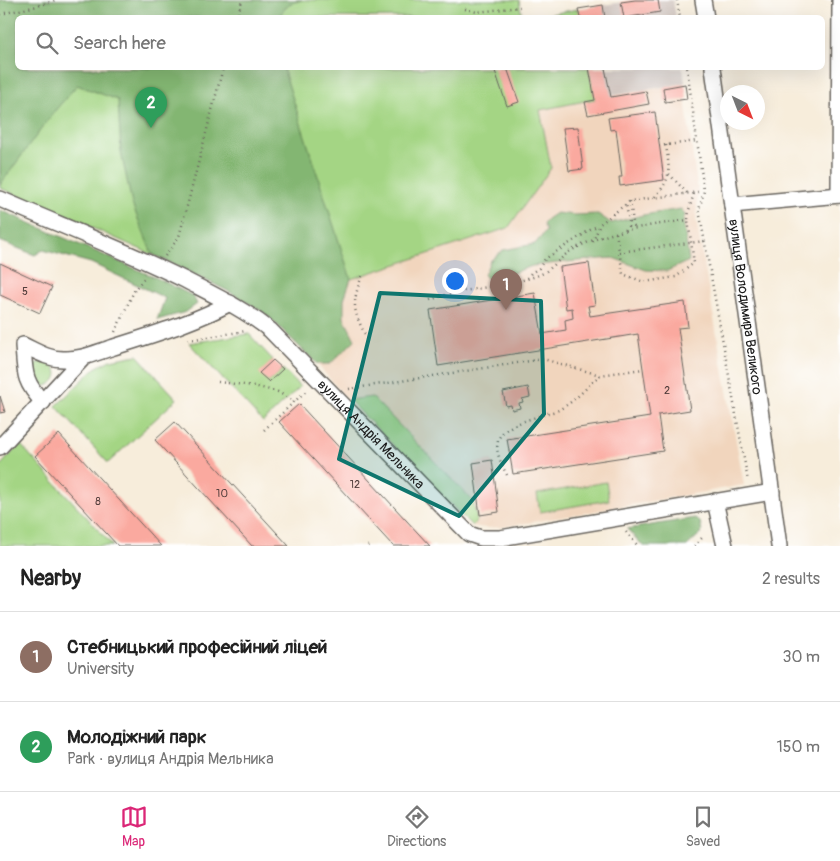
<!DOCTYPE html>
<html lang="en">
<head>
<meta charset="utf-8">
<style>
	body { margin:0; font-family:Pangolin,sans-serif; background:#f2f2f2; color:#222 }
	.compass { position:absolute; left:720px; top:85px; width:45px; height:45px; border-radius:50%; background:#fff; box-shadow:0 5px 20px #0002; rotate:138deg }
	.you { position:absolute; left:454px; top:280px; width:18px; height:18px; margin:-12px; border:4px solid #fff; border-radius:50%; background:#1a73e8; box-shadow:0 0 0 8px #1a73e833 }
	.badge { display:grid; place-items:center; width:32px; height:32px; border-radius:50%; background:#db2777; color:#fff; font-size:16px; font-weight:700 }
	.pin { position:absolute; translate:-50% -41px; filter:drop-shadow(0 1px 2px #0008) }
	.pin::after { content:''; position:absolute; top:26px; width:18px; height:15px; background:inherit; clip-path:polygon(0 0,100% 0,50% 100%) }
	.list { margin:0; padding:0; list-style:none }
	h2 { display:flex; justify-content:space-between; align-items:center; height:65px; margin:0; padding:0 20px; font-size:21px }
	h2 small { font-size:16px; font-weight:400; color:#767676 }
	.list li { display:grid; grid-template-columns:32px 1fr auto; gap:15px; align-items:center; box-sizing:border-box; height:90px; padding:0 20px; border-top:1px solid #e0e0e0 }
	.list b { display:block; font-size:19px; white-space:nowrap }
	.list p { margin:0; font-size:16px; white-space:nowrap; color:#767676 }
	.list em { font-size:16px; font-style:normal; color:#767676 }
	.icon { flex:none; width:28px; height:28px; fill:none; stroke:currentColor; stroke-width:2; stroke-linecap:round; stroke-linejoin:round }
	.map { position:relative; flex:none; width:840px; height:546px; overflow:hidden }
	.search { position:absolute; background:#fff; box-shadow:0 5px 20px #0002; left:15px; right:15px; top:15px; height:55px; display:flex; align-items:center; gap:12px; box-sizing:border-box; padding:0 18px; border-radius:8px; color:#767676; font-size:19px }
	.sheet { height:245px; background:#fff }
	nav { display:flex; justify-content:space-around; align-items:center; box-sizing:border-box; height:70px; border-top:1px solid #e0e0e0; background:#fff; font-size:14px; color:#767676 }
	nav a { display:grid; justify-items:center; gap:2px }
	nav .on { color:#db2777 }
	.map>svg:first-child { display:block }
</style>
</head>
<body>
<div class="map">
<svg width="840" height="546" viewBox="0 0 840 546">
	<rect width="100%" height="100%" fill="#fff"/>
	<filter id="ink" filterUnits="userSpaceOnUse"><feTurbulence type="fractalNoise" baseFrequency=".02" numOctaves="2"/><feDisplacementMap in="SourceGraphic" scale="10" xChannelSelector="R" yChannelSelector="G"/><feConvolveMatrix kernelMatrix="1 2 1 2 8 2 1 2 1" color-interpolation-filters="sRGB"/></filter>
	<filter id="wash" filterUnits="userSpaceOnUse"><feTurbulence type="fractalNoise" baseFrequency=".0096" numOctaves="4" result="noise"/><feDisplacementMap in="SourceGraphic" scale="20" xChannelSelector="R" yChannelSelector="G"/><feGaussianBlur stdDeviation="1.12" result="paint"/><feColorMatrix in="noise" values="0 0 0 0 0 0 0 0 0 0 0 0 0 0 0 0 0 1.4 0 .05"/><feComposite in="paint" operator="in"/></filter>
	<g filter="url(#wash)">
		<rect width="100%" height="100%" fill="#f7eddb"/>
		<path fill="#f1d5bd" d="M685,83L687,99H685L698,192L696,219L744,485L504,527L487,528L472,526L340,391L317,364L276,324L351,279L508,228L551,168L540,110Z"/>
		<g fill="#cec1ba">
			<path d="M635,0H673L676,17H580L578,9Z"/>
			<path d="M589,68H683L685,83L595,99Z"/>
		</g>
		<g fill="#a4d584" stroke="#607850">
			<path d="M0,0H519L522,17L18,18V68H589L595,99L540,110L551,168L508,228L351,279L276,324C250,299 216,285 185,270C124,241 62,215 0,188Z"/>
			<path d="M578,9L580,17L529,18Z"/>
			<path d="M249,334L273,360L260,373L269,382L283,369L300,387L263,422L189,343Z"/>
			<path d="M137,355L177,399L108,463L56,406L95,368L110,360Z"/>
			<path d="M43,361C67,367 56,389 39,386L31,372L35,364Z"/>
			<path d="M372,397L473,501L477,520L472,526L349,400Z"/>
			<path d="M20,444L113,546H0V466Z"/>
			<path d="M606,482L609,500L540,512L537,494Z"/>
		</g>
		<g fill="#83b672" stroke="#506947">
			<path d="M0,0H302L289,4L278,17L18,18V68H283L351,279L344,299V318L355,340L330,364H317L265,313L228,291L152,254L132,204L121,152L118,100L77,85L53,113L0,185Z"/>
			<path d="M681,209L685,215L683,220L689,261L667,271L646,270L613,258L566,262L532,266L490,281L484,275L490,261L503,250L535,244L546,231L543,224L547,219L556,213L574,215L598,214L611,223L643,215Z"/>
			<path d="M0,210L159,279L193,296L197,304L186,312L157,320L165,298L91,263L43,250L35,255L0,241Z"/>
			<path d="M695,518L700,522L702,532L687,546H643L627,529Z"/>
		</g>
		<g id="blocks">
			<g fill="#faa99f">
				<path d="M635,0H658L660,12L624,18L621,2Z"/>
				<path d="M603,5L605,18H580L578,9Z"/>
				<path d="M494,68H507L519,102L507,106Z"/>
				<path d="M589,68H605L611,97L646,91L649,104L588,115L585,102L595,100Z"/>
				<path d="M685,84L687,99L665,102L663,88Z"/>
				<path d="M655,112L664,180L620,186L619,177H622L616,129L610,130L608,118Z"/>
				<path d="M578,127L583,169L569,171L563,128Z"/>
				<path d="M0,263L52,287L40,313L0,295Z"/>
				<path d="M589,263L595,305L588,306L590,316L685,302L688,327L678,328L690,410L658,415L663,451L513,474L507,439L650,417L638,334L438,366L430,310L535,293L542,334L566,330L565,320L573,318L572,308L566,309L560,267Z"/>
				<path d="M273,360L283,369L269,382L259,373Z"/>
				<path d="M528,387L530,397L522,399L523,402L519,403L520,408L512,410L511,405L506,406L503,392Z"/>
				<path d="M0,396L5,412L0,413Z"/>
				<path d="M299,404L430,546H393L279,422Z"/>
				<path d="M175,422L289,546H252L155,440Z"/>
				<path d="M59,434L161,546H118L35,456Z"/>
				<path d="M492,460L499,512L480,515L473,463Z"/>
			</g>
		</g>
	</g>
	<g filter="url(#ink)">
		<use href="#blocks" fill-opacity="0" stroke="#69655f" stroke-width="1"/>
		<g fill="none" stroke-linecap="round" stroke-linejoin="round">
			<g stroke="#69655f" stroke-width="18">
				<g id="minor">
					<path d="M703,0L706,18"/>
					<path id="s1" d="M713,68L779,546"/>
					<path d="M839,195L840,0"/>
					<path id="s2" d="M0,199C62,226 125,250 185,280C214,295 244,309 270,330L469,534L481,538H500L772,492"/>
					<path d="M732,205L840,195"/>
					<path d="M43,402C23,381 25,372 23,345C36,351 48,359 63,359C80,360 95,353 111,348C151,335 193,323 230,303"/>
					<path d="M0,447L84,357"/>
					<path d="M715,501L725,546"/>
				</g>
			</g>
			<g stroke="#69655f" stroke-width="2.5" stroke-dasharray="1 4" stroke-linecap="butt">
				<path d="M677,0L680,18"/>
				<path d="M465,9L477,12L520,7"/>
				<path d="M0,14L38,6L56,0"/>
				<path d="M237,18L242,0"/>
				<path d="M687,68L704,191L699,210L748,481"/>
				<path d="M659,146L697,141"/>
				<path d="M669,174L687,193"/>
				<path d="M655,197C673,177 669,169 666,145"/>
				<path d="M630,201L634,229"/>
				<path d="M624,230L628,227L629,222L626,204"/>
				<path d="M616,233L623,274L644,282L676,277L694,263L688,220"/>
				<path d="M593,242L600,224L630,201L698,192"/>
				<path d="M619,252L705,241"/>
				<path d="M165,256L179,237L223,68"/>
				<path d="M362,276C351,305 353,311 367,338"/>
				<path d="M527,278L531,273L539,268L545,259L598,225"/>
				<path d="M430,300C465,287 504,288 539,275C550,271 559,259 569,252C605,230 648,226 688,220L689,210L694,193"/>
				<path d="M115,332L135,289L146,276"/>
				<path d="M188,340L246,331"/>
				<path d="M218,382L254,386L278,392L295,402"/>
				<path d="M349,389L543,359L600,375L643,369"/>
				<path d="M264,430L307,390"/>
				<path d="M507,475C481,429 511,426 548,413C552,412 558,411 562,408C576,400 588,386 600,375"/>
				<path d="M626,532L638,546"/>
				<path d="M368,546L370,544"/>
				<path d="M694,546L702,538"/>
			</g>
			<use href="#minor" stroke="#fff" stroke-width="15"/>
		</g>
	</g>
	<path fill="#0f766e" fill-opacity="0.2" stroke="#0f766e" stroke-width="4" stroke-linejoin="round" d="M380,293L541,301L544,414L459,516L339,459Z"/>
	<g text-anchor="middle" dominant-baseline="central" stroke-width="4" stroke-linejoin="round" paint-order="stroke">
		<g font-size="11" fill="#543f3d">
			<text x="25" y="291">5</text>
			<text x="667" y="390">2</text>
			<text x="355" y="484">12</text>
			<text x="222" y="493">10</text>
			<text x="98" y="501">8</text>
		</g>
		<g font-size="14" fill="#1c1c1c" stroke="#fff">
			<text stroke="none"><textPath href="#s1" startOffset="241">вулиця Володимира Великого</textPath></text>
			<text stroke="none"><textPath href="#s2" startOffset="446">вулиця Андрія Мельника</textPath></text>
		</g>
	</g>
</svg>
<svg class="compass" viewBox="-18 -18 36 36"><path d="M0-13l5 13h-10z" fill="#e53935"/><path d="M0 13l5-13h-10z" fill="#767676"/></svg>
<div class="you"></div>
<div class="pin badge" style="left:506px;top:310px;background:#8d6e63">1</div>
<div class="pin badge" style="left:151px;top:128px;background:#2e9e5b">2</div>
<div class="search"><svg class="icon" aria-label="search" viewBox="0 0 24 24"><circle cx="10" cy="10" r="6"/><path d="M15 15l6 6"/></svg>Search here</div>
</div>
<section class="sheet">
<h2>Nearby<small>2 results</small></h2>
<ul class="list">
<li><span class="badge" style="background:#8d6e63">1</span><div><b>Стебницький професійний ліцей</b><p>University</p></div><em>30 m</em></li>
<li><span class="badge" style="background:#2e9e5b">2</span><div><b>Молодіжний парк</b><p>Park · вулиця Андрія Мельника</p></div><em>150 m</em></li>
</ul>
</section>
<nav>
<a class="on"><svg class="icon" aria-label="map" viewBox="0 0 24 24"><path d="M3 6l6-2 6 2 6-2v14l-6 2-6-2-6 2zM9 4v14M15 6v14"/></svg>Map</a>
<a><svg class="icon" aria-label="directions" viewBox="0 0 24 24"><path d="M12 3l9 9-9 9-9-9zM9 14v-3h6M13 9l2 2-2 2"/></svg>Directions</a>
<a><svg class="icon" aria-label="saved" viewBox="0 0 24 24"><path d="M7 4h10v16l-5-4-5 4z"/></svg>Saved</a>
</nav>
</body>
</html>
